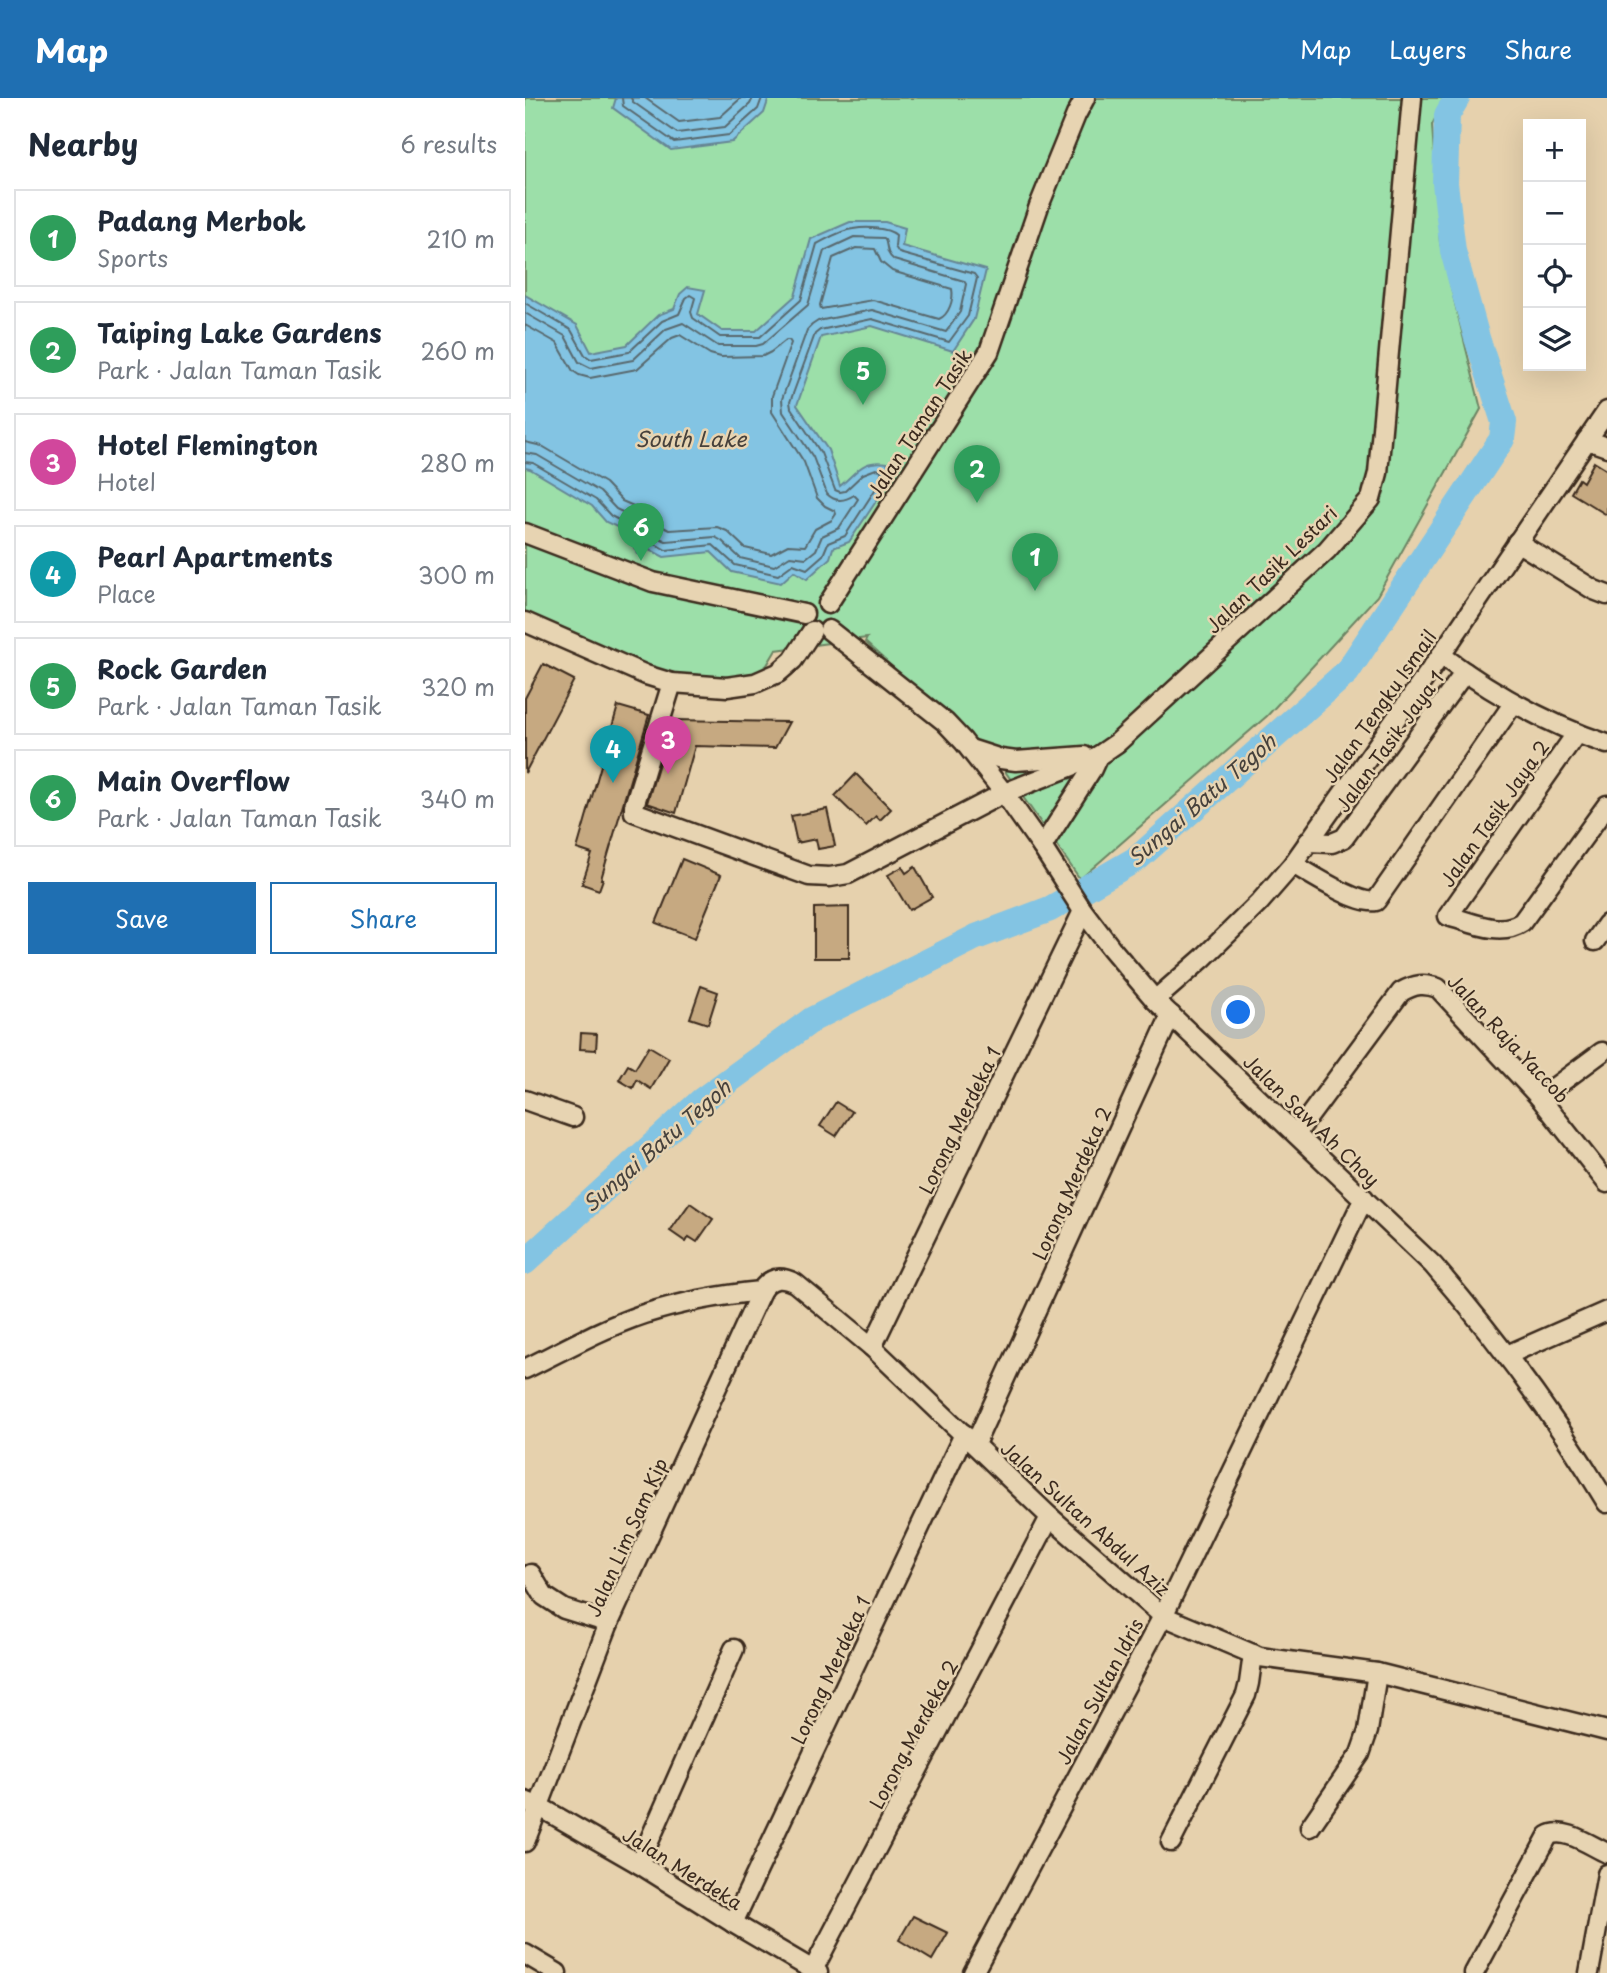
<!DOCTYPE html>
<html lang="en">
<head>
<meta charset="utf-8">
<style>
	body { margin:0; font-family:"Playpen Sans",sans-serif; background:#f6f6f7; color:#1f2937 }
	.controls { position:absolute; right:21px; top:21px; display:grid; overflow:hidden; border-radius:0px; box-shadow:0 7px 28px #0002 }
	.controls button { width:63px; height:63px; display:grid; place-items:center; padding:0; border:0; border-bottom:2px solid #e0e1e3; background:#fff; color:#1f2937; font:35px sans-serif }
	.you { position:absolute; left:714px; top:915px; width:24px; height:24px; margin:-18px; border:5px solid #fff; border-radius:50%; background:#1a73e8; box-shadow:0 0 0 10px #1a73e833 }
	.badge { display:grid; place-items:center; width:46px; height:46px; border-radius:50%; background:#1f6fb2; color:#fff; font-size:23px; font-weight:700 }
	.pin { position:absolute; translate:-50% -58px; filter:drop-shadow(0 2px 4px #0008) }
	.pin::after { content:''; position:absolute; top:37px; width:24px; height:21px; background:inherit; clip-path:polygon(0 0,100% 0,50% 100%) }
	.list { margin:0; padding:0; list-style:none }
	h2 { display:flex; justify-content:space-between; align-items:center; height:91px; margin:0; padding:0 28px; font-size:30px }
	h2 small { font-size:23px; font-weight:400; color:#747a83 }
	.list li { display:grid; grid-template-columns:46px 1fr auto; gap:21px; align-items:center; box-sizing:border-box; height:98px; margin:0 14px 14px; padding:0 14px; border:2px solid #e0e1e3; border-radius:0px }
	.list b { display:block; font-size:26px; white-space:nowrap }
	.list p { margin:0; font-size:23px; white-space:nowrap; color:#747a83 }
	.list em { font-size:23px; font-style:normal; color:#747a83 }
	.actions { display:flex; gap:14px; padding:21px 28px }
	.actions a { flex:1; padding:16px 0; border:2px solid #1f6fb2; border-radius:0px; text-align:center; font-size:24px; color:#1f6fb2 }
	.actions .main { background:#1f6fb2; color:#fff }
	.icon { flex:none; width:38px; height:38px; fill:none; stroke:currentColor; stroke-width:2; stroke-linecap:round; stroke-linejoin:round }
	.map { position:relative; flex:none; width:1082px; height:1875px; overflow:hidden }
	header { display:flex; align-items:center; gap:42px; box-sizing:border-box; height:98px; padding:0 35px; background:#1f6fb2; color:#fff }
	header strong { font-size:33px }
	nav { display:flex; gap:38px; margin-inline-start:auto; font-size:24px }
	main { display:flex }
	aside { flex:1; background:#fff }
	.map>svg:first-child { display:block }
</style>
</head>
<body>
<header>
<strong>Map</strong>
<nav><a>Map</a><a>Layers</a><a>Share</a></nav>
</header>
<main>
<aside>
<h2>Nearby<small>6 results</small></h2>
<ul class="list">
<li><span class="badge" style="background:#2e9e5b">1</span><div><b>Padang Merbok</b><p>Sports</p></div><em>210 m</em></li>
<li><span class="badge" style="background:#2e9e5b">2</span><div><b>Taiping Lake Gardens</b><p>Park · Jalan Taman Tasik</p></div><em>260 m</em></li>
<li><span class="badge" style="background:#d1479c">3</span><div><b>Hotel Flemington</b><p>Hotel</p></div><em>280 m</em></li>
<li><span class="badge" style="background:#0f9aa8">4</span><div><b>Pearl Apartments</b><p>Place</p></div><em>300 m</em></li>
<li><span class="badge" style="background:#2e9e5b">5</span><div><b>Rock Garden</b><p>Park · Jalan Taman Tasik</p></div><em>320 m</em></li>
<li><span class="badge" style="background:#2e9e5b">6</span><div><b>Main Overflow</b><p>Park · Jalan Taman Tasik</p></div><em>340 m</em></li>
</ul>
<div class="actions"><a class="main">Save</a><a>Share</a></div>
</aside>
<div class="map">
<svg width="1082" height="1875" viewBox="0 0 1082 1875">
	<rect width="100%" height="100%" fill="#e6d1ad"/>
	<filter id="ink" filterUnits="userSpaceOnUse"><feTurbulence type="fractalNoise" baseFrequency=".0143" numOctaves="2"/><feDisplacementMap in="SourceGraphic" scale="14" xChannelSelector="R" yChannelSelector="G"/><feConvolveMatrix kernelMatrix="1 2 1 2 8 2 1 2 1" color-interpolation-filters="sRGB"/></filter>
	<g filter="url(#ink)">
		<path fill="#9cdfa9" stroke="#6c8464" stroke-width="2" d="M0,0H920L907,27L915,145L956,311L852,498L742,618L555,781L477,669L340,544L342,540L251,552L242,567L231,577L211,584L154,582L0,519Z"/>
		<g fill="#83c4e3" stroke="#668694" stroke-width="2">
			<path d="M91,0H244L239,15L207,44L146,52L88,10Z"/>
			<path d="M325,124H360L380,130L377,148L461,172L449,221L428,253L347,228L296,239L272,307L303,352L315,388C333,373 337,361 363,365L364,384L324,444L308,450L305,460L282,481L269,473L256,485L207,474L186,454L139,459L122,450L112,456L105,435L81,424L67,408L5,371L0,370V197L52,227L66,254L102,247L133,217L149,211L155,196L163,189L180,192L173,216L197,233H231L270,198L286,141Z"/>
		</g>
		<g fill="none" stroke-linecap="round" stroke-linejoin="round">
			<g stroke="#58686d" stroke-width="2">
				<path d="M97,0L98,8L149,44L204,37L233,11L237,0"/>
				<path d="M106,0L108,4L152,35L200,29L225,6L228,0"/>
				<path d="M120,0L154,24L195,19L216,0"/>
				<path d="M331,150L350,151L356,164L367,173L427,191C429,201 424,217 414,221L348,202L296,211L295,207L308,160Z"/>
				<path d="M0,205L46,232L60,257L66,261L104,254L137,223L154,216L161,200L165,197L170,200L166,214L168,220L195,239H235L276,202L292,146C302,141 316,132 328,131C340,129 362,129 371,137L370,149L374,155L449,176L452,180L443,218L424,244L347,221L295,232L290,236L265,304L266,310L296,355L310,392L315,394L320,393L338,376L351,371L356,372L357,381L320,438L303,445L298,457L282,471L268,466L253,477L210,467L188,447L141,452L125,443L117,444L109,430L86,418L71,402L8,365L0,364"/>
				<path d="M0,215L40,238L54,264L66,270L108,262L141,231L158,225L193,248H231L238,246L283,207L299,153L329,139L359,140C364,147 359,154 369,162L439,183L441,186L435,214L421,234L347,212L293,223L287,227L282,232L257,301L258,314L288,359L302,396C311,405 320,403 329,397L333,401L314,430L297,438L291,452L281,460L265,458L249,468L215,460L197,443L190,439L141,443L122,434L114,422L91,411L75,394L12,357L0,355"/>
				<path d="M0,227L32,245L48,273L54,277L65,280L112,271L147,240L155,237L185,256L196,259L238,258L246,254L261,242H264L266,245L247,298V314L279,364L292,400L300,408L310,413L311,416L307,422L290,431L280,448L263,447L246,456L220,450L202,433L192,429L144,432L129,424L120,413L97,403L80,385L17,348L0,344"/>
			</g>
			<path stroke="#83c4e3" stroke-width="26" d="M0,1164L176,1003L288,921L451,839L525,811L613,760L822,574L977,341L979,324L952,240L928,153L920,85L922,17L932,0"/>
		</g>
		<g fill="#c6a981" stroke="#3b2a1e" stroke-width="2">
			<path d="M1069,364L1082,372V417L1046,395L1054,381L1058,384Z"/>
			<path d="M18,566L49,582L0,675V600Z"/>
			<path d="M93,608L124,617L76,781H78L74,792L57,786L67,756L52,751Z"/>
			<path d="M147,622L264,624L250,650L170,648L151,715L122,705Z"/>
			<path d="M331,676L366,711L355,722L351,718L341,728L310,698Z"/>
			<path d="M302,711L310,748L293,751L291,741L272,745L266,718Z"/>
			<path d="M157,761L196,777L170,840L131,825Z"/>
			<path d="M377,769L381,775L390,769L407,799L384,812L363,777Z"/>
			<path d="M324,809V860H289V810Z"/>
			<path d="M176,888L193,894L183,926L165,920Z"/>
			<path d="M56,935L72,936L71,952L55,951Z"/>
			<path d="M124,948L144,960L126,991L112,982L108,990L94,982L103,967L110,971Z"/>
			<path d="M311,1004L327,1014L311,1038L295,1028Z"/>
			<path d="M165,1105L188,1121L172,1144L164,1139L161,1144L145,1133Z"/>
			<path d="M388,1818L423,1835L407,1862L374,1842Z"/>
		</g>
		<g fill="none" stroke-linecap="round" stroke-linejoin="round">
			<g stroke="#3b2a1e" stroke-width="23">
				<g id="minor">
					<path d="M1062,342L1082,349"/>
					<path d="M0,435L128,484L279,516"/>
					<path d="M992,444L1069,492L1082,497"/>
					<path d="M303,506L464,254L514,108L551,17L560,0"/>
					<path d="M0,524L121,577L147,585L202,589L230,585L253,575L268,562L287,533"/>
					<path d="M304,532L420,624L438,643L479,695L517,749L558,813L586,850L630,902L908,1167C972,1241 1031,1320 1082,1405"/>
					<path d="M916,557C967,595 1021,626 1082,646"/>
					<path d="M147,585L109,708V714L284,778L305,779L323,776L479,695L573,658L592,645L802,452L846,401L853,375L887,0"/>
					<path d="M1051,636L923,818C946,824 975,839 997,824L1082,707"/>
					<path d="M445,651L476,661L491,663L559,658"/>
					<path d="M783,744L807,745L819,740L940,574"/>
					<path d="M517,749L567,671L573,658"/>
					<path d="M768,766C785,776 833,807 851,803L988,606"/>
					<path d="M1070,843L1082,826"/>
					<path d="M630,902L678,860L734,805L768,766L916,557L1082,313"/>
					<path d="M1015,1000L1077,954"/>
					<path d="M0,1002L48,1019"/>
					<path d="M771,1036L876,894C890,886 899,885 913,890L1015,1000L1082,1085"/>
					<path d="M347,1249L558,813"/>
					<path d="M982,1257L1082,1213"/>
					<path d="M0,1271C39,1252 77,1230 119,1216C157,1204 196,1197 236,1193"/>
					<path d="M450,1346L646,917"/>
					<path d="M6,1476L19,1498L39,1511L84,1525"/>
					<path d="M0,1703L15,1709L114,1766L208,1825L293,1875"/>
					<path d="M785,1729L835,1656L843,1633L852,1575"/>
					<path d="M0,1744L84,1525L236,1193C245,1179 256,1178 270,1185L347,1249L525,1419L638,1518L735,1559L852,1575L1082,1633"/>
					<path d="M646,1744L721,1597L724,1585L728,1556"/>
					<path d="M114,1766L209,1551"/>
					<path d="M208,1825L439,1336"/>
					<path d="M0,1856L32,1875"/>
					<path d="M288,1872L525,1419"/>
					<path d="M448,1875L638,1518L839,1100"/>
					<path d="M949,1875L1023,1738C1039,1728 1066,1748 1082,1755"/>
					<path d="M1064,1875L1082,1776"/>
				</g>
			</g>
			<use href="#minor" stroke="#e7d4b2" stroke-width="18"/>
		</g>
	</g>
	<g text-anchor="middle" dominant-baseline="central" stroke-width="5" stroke-linejoin="round" paint-order="stroke">
		<g font-size="19" fill="#3b2a1e" stroke="#e7d4b2">
			<text transform="translate(394 325) rotate(-57)">Jalan Taman Tasik</text>
			<text transform="translate(746 471) rotate(-44)">Jalan Tasik Lestari</text>
			<text transform="translate(854 608) rotate(-55)">Jalan Tengku Ismail</text>
			<text transform="translate(864 643) rotate(-54)">Jalan Tasik Jaya 1</text>
			<text transform="translate(969 715) rotate(-55)">Jalan Tasik Jaya 2</text>
			<text transform="translate(984 940) rotate(47)">Jalan Raja Yaccob</text>
			<text transform="translate(434 1022) rotate(-64)">Lorong Merdeka 1</text>
			<text transform="translate(787 1022) rotate(44)">Jalan Saw Ah Choy</text>
			<text transform="translate(546 1085) rotate(-66)">Lorong Merdeka 2</text>
			<text transform="translate(561 1420) rotate(42)">Jalan Sultan Abdul Aziz</text>
			<text transform="translate(101 1439) rotate(-66)">Jalan Lim Sam Kip</text>
			<text transform="translate(305 1572) rotate(-65)">Lorong Merdeka 1</text>
			<text transform="translate(574 1593) rotate(-62)">Jalan Sultan Idris</text>
			<text transform="translate(388 1636) rotate(-62)">Lorong Merdeka 2</text>
			<text transform="translate(158 1770) rotate(32)">Jalan Merdeka</text>
		</g>
		<g font-size="21" font-style="italic" fill="#46413c" stroke="#e7d4b2">
			<text x="166" y="340">South Lake</text>
			<text transform="translate(676 701) rotate(-41)">Sungai Batu Tegoh</text>
			<text transform="translate(131 1047) rotate(-41)">Sungai Batu Tegoh</text>
		</g>
	</g>
</svg>
<div class="controls">
<button>+</button>
<button>−</button>
<button><svg class="icon" aria-label="locate" viewBox="0 0 24 24"><circle cx="12" cy="12" r="6"/><path d="M12 2v4M12 18v4M2 12h4M18 12h4"/></svg></button>
<button><svg class="icon" aria-label="layers" viewBox="0 0 24 24"><path d="M12 4l9 5-9 5-9-5zM3 14l9 5 9-5"/></svg></button>
</div>
<div class="you"></div>
<div class="pin badge" style="left:510px;top:493px;background:#2e9e5b">1</div>
<div class="pin badge" style="left:452px;top:405px;background:#2e9e5b">2</div>
<div class="pin badge" style="left:143px;top:676px;background:#d1479c">3</div>
<div class="pin badge" style="left:88px;top:685px;background:#0f9aa8">4</div>
<div class="pin badge" style="left:338px;top:307px;background:#2e9e5b">5</div>
<div class="pin badge" style="left:116px;top:463px;background:#2e9e5b">6</div>
</div>
</main>
</body>
</html>
